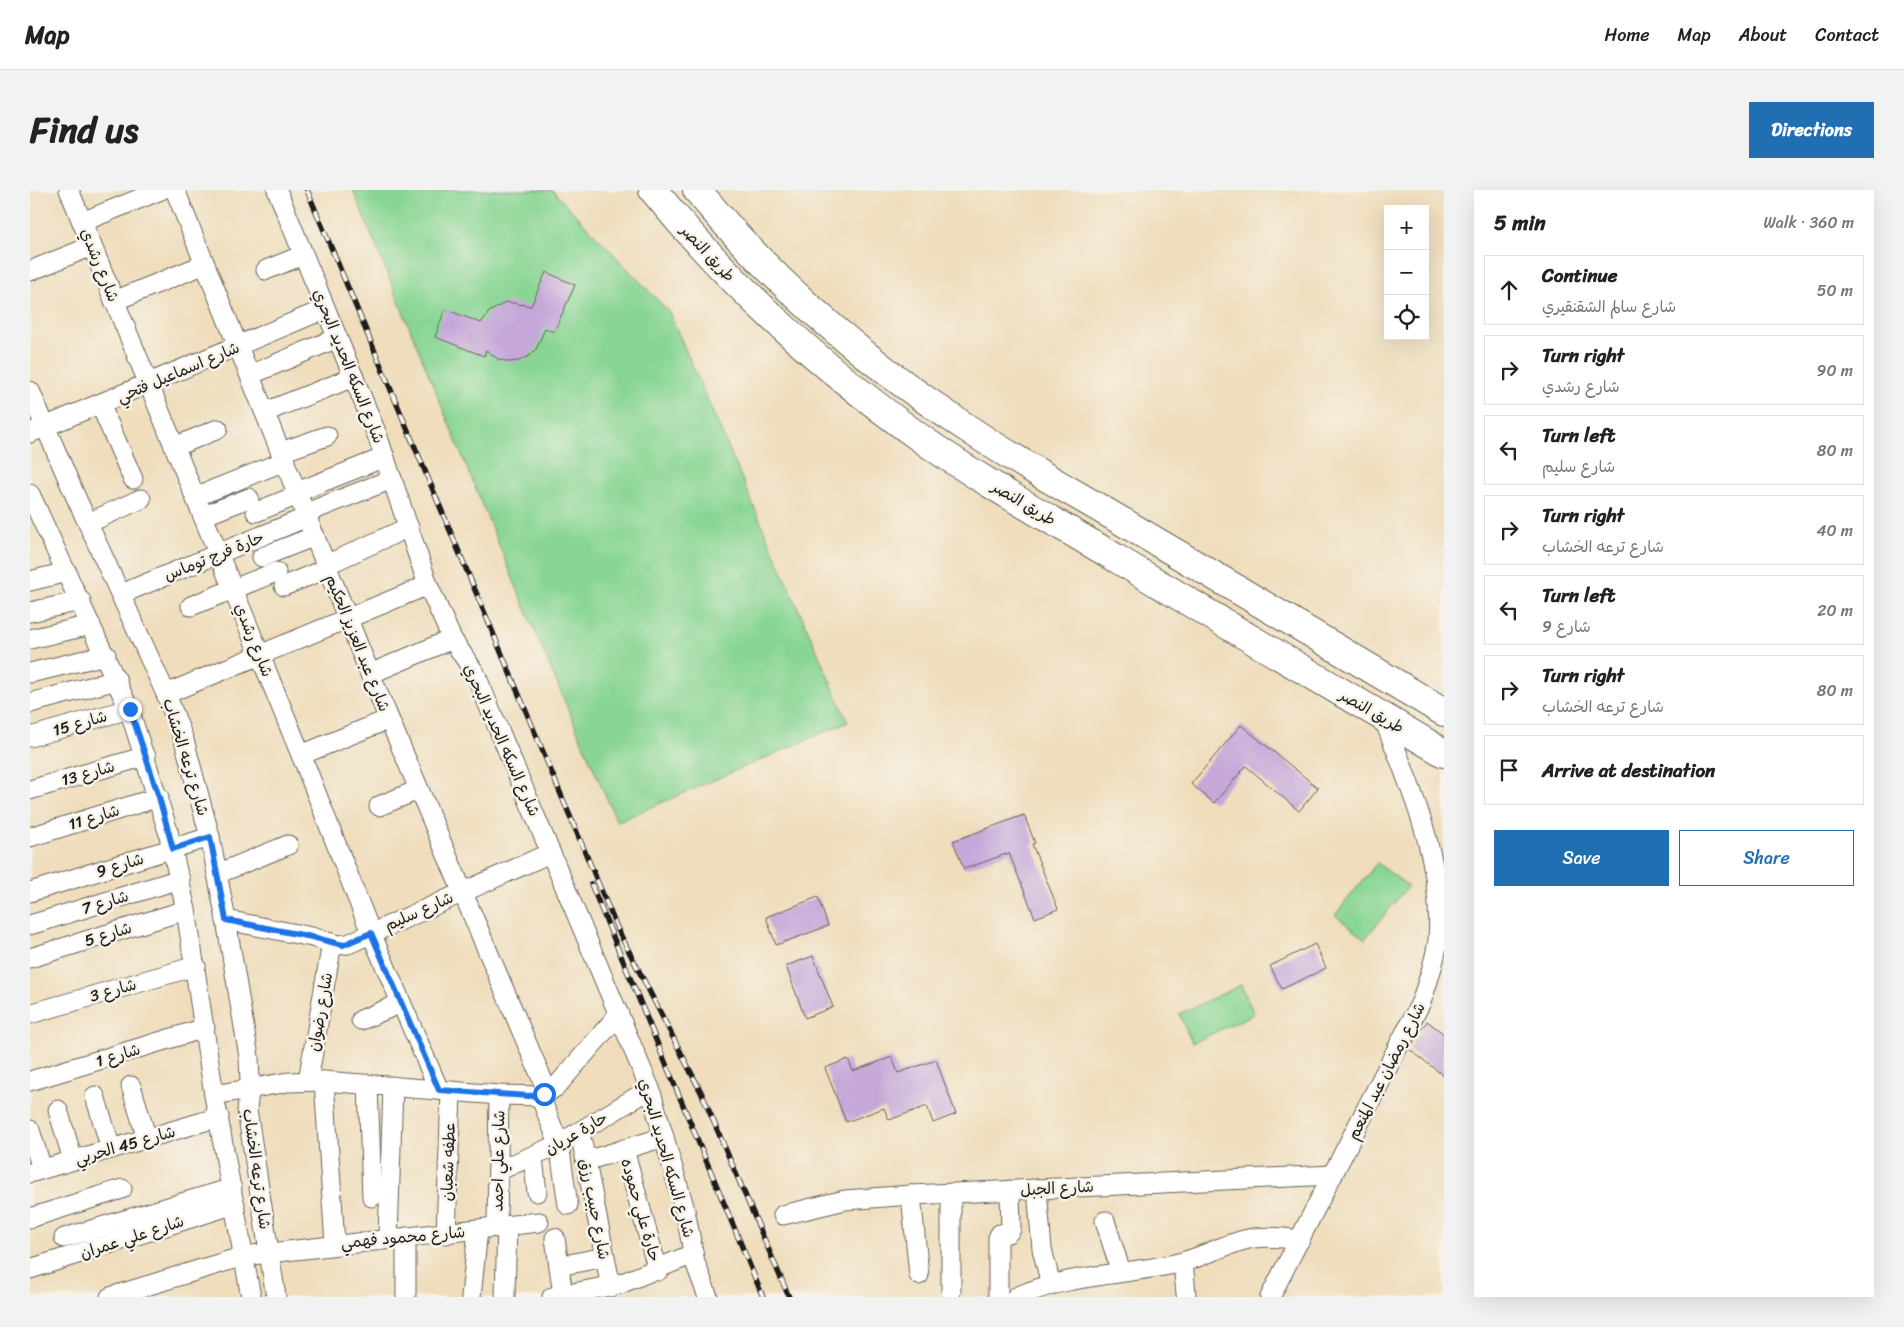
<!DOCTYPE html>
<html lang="en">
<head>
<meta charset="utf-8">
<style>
	body { margin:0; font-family:Sriracha,"Playpen Sans Arabic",sans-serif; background:#f2f2f2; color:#222 }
	.controls { position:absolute; right:15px; top:15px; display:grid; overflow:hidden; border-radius:0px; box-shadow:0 5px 20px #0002 }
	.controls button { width:45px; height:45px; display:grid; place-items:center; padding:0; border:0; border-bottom:1px solid #e0e0e0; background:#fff; color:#222; font:25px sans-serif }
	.stop { position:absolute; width:15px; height:15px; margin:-11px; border:4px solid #1a73e8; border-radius:50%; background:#fff }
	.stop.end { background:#1a73e8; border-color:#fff; box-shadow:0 1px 5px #0008 }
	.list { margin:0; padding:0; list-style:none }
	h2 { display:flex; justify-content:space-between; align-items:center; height:65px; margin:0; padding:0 20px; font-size:21px }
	h2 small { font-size:16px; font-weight:400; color:#767676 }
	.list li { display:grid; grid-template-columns:32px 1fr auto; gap:15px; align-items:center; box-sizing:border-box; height:70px; margin:0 10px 10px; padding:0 10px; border:1px solid #e0e0e0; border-radius:0px }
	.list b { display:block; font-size:19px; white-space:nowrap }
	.list p { margin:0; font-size:16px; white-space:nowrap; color:#767676 }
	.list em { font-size:16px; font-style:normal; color:#767676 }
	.actions { display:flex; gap:10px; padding:15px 20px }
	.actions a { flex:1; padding:11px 0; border:1px solid #1f6fb2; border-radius:0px; text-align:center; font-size:18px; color:#1f6fb2 }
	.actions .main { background:#1f6fb2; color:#fff }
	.icon { flex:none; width:28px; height:28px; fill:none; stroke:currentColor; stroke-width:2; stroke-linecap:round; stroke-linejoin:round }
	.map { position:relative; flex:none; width:1414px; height:1107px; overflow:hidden; border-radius:0px }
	header { display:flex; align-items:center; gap:30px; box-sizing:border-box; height:70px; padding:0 25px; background:#fff; border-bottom:1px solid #e0e0e0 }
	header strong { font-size:24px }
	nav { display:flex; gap:28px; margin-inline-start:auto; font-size:18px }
	.intro { display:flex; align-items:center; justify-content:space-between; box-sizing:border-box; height:120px; padding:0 30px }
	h1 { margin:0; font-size:35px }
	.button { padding:12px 22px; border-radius:0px; background:#1f6fb2; color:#fff; font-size:18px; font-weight:700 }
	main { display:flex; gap:30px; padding:0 30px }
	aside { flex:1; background:#fff; border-radius:0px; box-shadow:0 5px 20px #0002 }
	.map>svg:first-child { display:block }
</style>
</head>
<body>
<header>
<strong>Map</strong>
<nav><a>Home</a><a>Map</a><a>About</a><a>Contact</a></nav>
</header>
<div class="intro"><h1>Find us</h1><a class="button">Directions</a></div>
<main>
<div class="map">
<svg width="1414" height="1107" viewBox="0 0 1414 1107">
	<rect width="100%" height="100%" fill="#f7f3e8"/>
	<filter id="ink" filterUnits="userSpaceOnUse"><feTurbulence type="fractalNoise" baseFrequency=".02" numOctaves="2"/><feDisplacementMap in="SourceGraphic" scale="10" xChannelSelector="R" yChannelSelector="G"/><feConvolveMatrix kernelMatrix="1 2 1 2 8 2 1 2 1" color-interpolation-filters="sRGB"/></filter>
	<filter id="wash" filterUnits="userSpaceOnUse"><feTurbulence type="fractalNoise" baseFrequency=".0096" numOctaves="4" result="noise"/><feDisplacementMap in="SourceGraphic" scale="20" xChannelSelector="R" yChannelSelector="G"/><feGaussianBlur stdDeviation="1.12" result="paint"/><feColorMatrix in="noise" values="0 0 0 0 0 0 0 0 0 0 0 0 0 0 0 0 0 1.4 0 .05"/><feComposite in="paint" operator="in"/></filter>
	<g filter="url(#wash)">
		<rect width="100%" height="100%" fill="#efddbc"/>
		<g fill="#89d694" stroke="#527958">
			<path d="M323,0H522L639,122L818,532L587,632C495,423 410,211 323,0Z"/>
			<path d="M1347,673L1378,696L1335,749L1305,725Z"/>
			<path d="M1211,795L1224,824L1162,853L1149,824Z"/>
		</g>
		<g id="blocks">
			<g fill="#c5a8d9">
				<path d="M516,82L545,95L524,142L515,138L507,158L499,166L489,171L479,172L468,169L456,160L454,166L405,147L415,119L451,133L459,122L476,112L501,116Z"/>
				<path d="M1211,535L1288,598L1269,621L1216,576L1184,613L1161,594Z"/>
				<path d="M994,625L1005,653L1002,654L1028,719L1005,728L979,663L934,679L923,651Z"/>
				<path d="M788,707L798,736L746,755L736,727Z"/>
				<path d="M1285,754L1296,778L1252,799L1240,776Z"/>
				<path d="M783,766L803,817L775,828L756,776Z"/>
				<path d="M1397,831L1414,844V886L1379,859Z"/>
				<path d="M862,867L868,883L906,870L926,924L903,933L897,916L859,930L854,918L816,932L795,878L818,869L823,881Z"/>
			</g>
		</g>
	</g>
	<g filter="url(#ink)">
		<use href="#blocks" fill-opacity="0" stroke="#666054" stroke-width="1"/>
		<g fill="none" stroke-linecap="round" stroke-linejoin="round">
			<g stroke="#666054" stroke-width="21">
				<g id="minor">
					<path d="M39,0L276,577L341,743L409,900"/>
					<path d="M145,0L340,484L518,903"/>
					<path d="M247,0L346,242L398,395L422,449L445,483L620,899L655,1020L665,1072L678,1107"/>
					<path d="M52,32L131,0"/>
					<path d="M236,80L273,65"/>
					<path d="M0,81L62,56"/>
					<path d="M84,111L175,74"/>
					<path d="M220,185L307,148"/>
					<path d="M0,201L44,303L136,504L154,550L180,647L196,730L219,867L220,892L217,920L246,1107"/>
					<path d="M70,214L103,289"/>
					<path d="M235,222L324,187"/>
					<path d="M0,243L295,119"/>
					<path d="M144,257L188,239"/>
					<path d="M251,262L297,246"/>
					<path d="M267,302L355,267"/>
					<path d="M0,304L99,519L138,641L156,720L184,905L221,1107"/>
					<path d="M165,307L255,271"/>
					<path d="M226,322L268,305"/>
					<path d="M276,323L362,289"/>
					<path d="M173,326L219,308"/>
					<path d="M58,333L111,309"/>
					<path d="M232,367L285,346"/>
					<path d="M296,375L379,337"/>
					<path d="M0,391L37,382"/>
					<path d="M254,396L298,378"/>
					<path d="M91,404L277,327"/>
					<path d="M161,416L246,382"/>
					<path d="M0,422L51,411"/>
					<path d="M0,449L61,435"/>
					<path d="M0,483L76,465"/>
					<path d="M340,484L422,449"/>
					<path d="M136,504L398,395"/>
					<path d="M0,513L87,490"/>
					<path d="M0,547L99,519"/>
					<path d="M271,565L359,529"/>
					<path d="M0,600L116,566"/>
					<path d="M349,616L388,600"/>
					<path d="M0,647L129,607"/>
					<path d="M187,684L258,655"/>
					<path d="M0,702L180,647"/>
					<path d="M196,730L282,747L307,755L318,754L520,663"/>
					<path d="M0,735L150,689"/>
					<path d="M0,768L156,720"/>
					<path d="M0,824L166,776"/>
					<path d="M331,830L371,813"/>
					<path d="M0,891L175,838"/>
					<path d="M278,891L302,753"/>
					<path d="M294,891L305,1054"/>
					<path d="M338,894L342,1007"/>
					<path d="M101,896L117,949"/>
					<path d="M184,905L258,892L294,891L469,905L510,906L526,897L589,824"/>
					<path d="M65,906L81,959"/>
					<path d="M510,906L529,954L538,1015"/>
					<path d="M28,920L43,970"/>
					<path d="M0,940L12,979"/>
					<path d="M550,942L581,1097"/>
					<path d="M594,959L628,1081"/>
					<path d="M503,968L507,1002"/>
					<path d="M556,971L634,947"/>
					<path d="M468,981L529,954L620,899"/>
					<path d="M0,983L189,927"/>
					<path d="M1007,999L1012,1059L1021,1095"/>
					<path d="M881,1005L889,1085"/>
					<path d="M753,1025L815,1010L881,1005L1303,985"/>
					<path d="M0,1028L92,999"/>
					<path d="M1075,1031L1091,1082"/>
					<path d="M467,1038L469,905"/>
					<path d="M416,1044L421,901"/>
					<path d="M376,1047V1107"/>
					<path d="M34,1048L202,998"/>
					<path d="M358,1048L363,896"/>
					<path d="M525,1048L533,1105"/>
					<path d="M1153,1072L1156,1104"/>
					<path d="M529,1076L575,1067"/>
					<path d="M0,1079L205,1014"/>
					<path d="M921,1102V1003"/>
					<path d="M80,1107L214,1066L509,1032"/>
					<path d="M441,1107L448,1040"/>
					<path d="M475,1107L477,1036"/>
					<path d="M522,1107L590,1094L663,1064"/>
					<path d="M968,1107V1048L970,1044L978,1043L981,1039L980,1000"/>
					<path d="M986,1107C1036,1085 1091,1085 1144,1074C1171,1069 1196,1052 1224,1048C1239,1046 1254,1048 1270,1050"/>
					<path d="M1240,1107L1391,812C1398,792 1405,771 1408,750C1414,671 1381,599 1353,527"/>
				</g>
			</g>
			<g stroke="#666054" stroke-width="30">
				<g id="highway">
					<path d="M623,0C702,97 794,180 896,252C958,295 1024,331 1089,370C1197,435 1305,499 1414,563"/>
					<path d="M667,0C744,94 841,176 943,242C996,277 1051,307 1105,339C1208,400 1311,460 1414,522"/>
				</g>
			</g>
			<use href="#minor" stroke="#fff" stroke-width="19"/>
			<use href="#highway" stroke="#fff" stroke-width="28"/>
			<g stroke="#1c1c1c" stroke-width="5.5">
				<g id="rail">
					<path d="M277,0L587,738L671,902L759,1107"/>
					<path d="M561,694L733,1107"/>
				</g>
			</g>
			<use href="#rail" stroke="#f7f3e8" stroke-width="4" stroke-dasharray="11" stroke-linecap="butt"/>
		</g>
	</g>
	<g fill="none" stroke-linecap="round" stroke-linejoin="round" filter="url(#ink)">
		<path stroke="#1a73e8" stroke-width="6" d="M100,519L129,607L143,659L180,647L196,730L282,747L313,755L341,743L409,900L499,906L514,904"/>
	</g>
	<g text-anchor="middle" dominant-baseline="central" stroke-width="5" stroke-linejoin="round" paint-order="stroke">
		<g font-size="16" fill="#1c1c1c" stroke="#f7f3e8">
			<text transform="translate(678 63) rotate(47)">طريق النصر</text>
			<text transform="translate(70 75) rotate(68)">شارع رشدي</text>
			<text transform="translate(319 176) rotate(68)">شارع السكه الحديد البحري</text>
			<text transform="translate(148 182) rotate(-23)">شارع اسماعيل فتحي</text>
			<text transform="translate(994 313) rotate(31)">طريق النصر</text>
			<text transform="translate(184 366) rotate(-22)">حارة فرج توماس</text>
			<text transform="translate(224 450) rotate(68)">شارع رشدي</text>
			<text transform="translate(328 453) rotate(68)">شارع عبد العزيز الحكيم</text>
			<text transform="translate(1342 521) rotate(30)">طريق النصر</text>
			<text transform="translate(50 533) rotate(-16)">شارع 15</text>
			<text transform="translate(472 550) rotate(66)">شارع السكه الحديد البحري</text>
			<text transform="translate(156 567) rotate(73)">شارع ترعه الخشاب</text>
			<text transform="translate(58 583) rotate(-16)">شارع 13</text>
			<text transform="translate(64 627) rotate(-17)">شارع 11</text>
			<text transform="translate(90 675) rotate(-17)">شارع 9</text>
			<text transform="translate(75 712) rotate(-17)">شارع 7</text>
			<text transform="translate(389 721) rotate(-24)">شارع سليم</text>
			<text transform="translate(78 744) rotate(-17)">شارع 5</text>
			<text transform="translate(83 800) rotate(-16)">شارع 3</text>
			<text transform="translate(290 822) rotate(-80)">شارع رضوان</text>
			<text transform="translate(88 865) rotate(-17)">شارع 1</text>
			<text transform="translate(1356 881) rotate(-63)">شارع رمضان عبد المنعم</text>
			<text transform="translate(546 943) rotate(-30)">حارة عريان</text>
			<text transform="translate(95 955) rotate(-16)">شارع 45 الحربي</text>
			<text transform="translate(637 968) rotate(74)">شارع السكه الحديد البحري</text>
			<text transform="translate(468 971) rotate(-89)">شارع علي احمد</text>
			<text transform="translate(418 972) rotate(-88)">عطفه شعبان</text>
			<text transform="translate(227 979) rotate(82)">شارع ترعه الخشاب</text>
			<text transform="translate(1027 998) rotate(-3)">شارع الجبل</text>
			<text transform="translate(565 1019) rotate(79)">شارع حبيب رزق</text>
			<text transform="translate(611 1020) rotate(74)">حارة علي حموده</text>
			<text transform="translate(102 1047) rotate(-18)">شارع علي عمران</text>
			<text transform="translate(373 1047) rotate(-5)">شارع محمود فهمي</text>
		</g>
	</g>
</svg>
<div class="controls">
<button>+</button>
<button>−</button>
<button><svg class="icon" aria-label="locate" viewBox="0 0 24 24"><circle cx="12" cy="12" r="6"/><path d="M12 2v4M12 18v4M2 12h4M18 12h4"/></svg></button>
</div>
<div class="stop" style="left:514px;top:904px"></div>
<div class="stop end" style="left:100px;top:519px"></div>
</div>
<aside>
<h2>5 min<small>Walk · 360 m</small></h2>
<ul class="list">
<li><svg class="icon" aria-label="ahead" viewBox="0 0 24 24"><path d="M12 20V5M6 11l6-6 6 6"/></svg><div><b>Continue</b><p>شارع سالم الشقنقيري</p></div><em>50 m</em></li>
<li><svg class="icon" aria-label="right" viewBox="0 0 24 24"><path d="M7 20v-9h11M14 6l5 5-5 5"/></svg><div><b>Turn right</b><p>شارع رشدي</p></div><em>90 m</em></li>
<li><svg class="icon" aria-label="left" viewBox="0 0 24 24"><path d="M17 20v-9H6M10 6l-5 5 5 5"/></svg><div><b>Turn left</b><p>شارع سليم</p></div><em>80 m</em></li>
<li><svg class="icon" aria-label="right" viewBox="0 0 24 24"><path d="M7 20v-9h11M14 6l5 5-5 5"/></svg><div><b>Turn right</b><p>شارع ترعه الخشاب</p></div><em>40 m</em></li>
<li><svg class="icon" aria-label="left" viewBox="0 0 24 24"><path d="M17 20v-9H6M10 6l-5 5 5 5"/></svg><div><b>Turn left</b><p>شارع 9</p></div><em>20 m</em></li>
<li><svg class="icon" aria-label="right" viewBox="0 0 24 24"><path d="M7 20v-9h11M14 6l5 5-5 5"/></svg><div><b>Turn right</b><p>شارع ترعه الخشاب</p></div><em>80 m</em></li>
<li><svg class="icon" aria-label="arrive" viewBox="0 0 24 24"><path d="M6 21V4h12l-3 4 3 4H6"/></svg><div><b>Arrive at destination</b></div></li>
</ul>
<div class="actions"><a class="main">Save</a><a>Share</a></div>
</aside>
</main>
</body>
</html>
